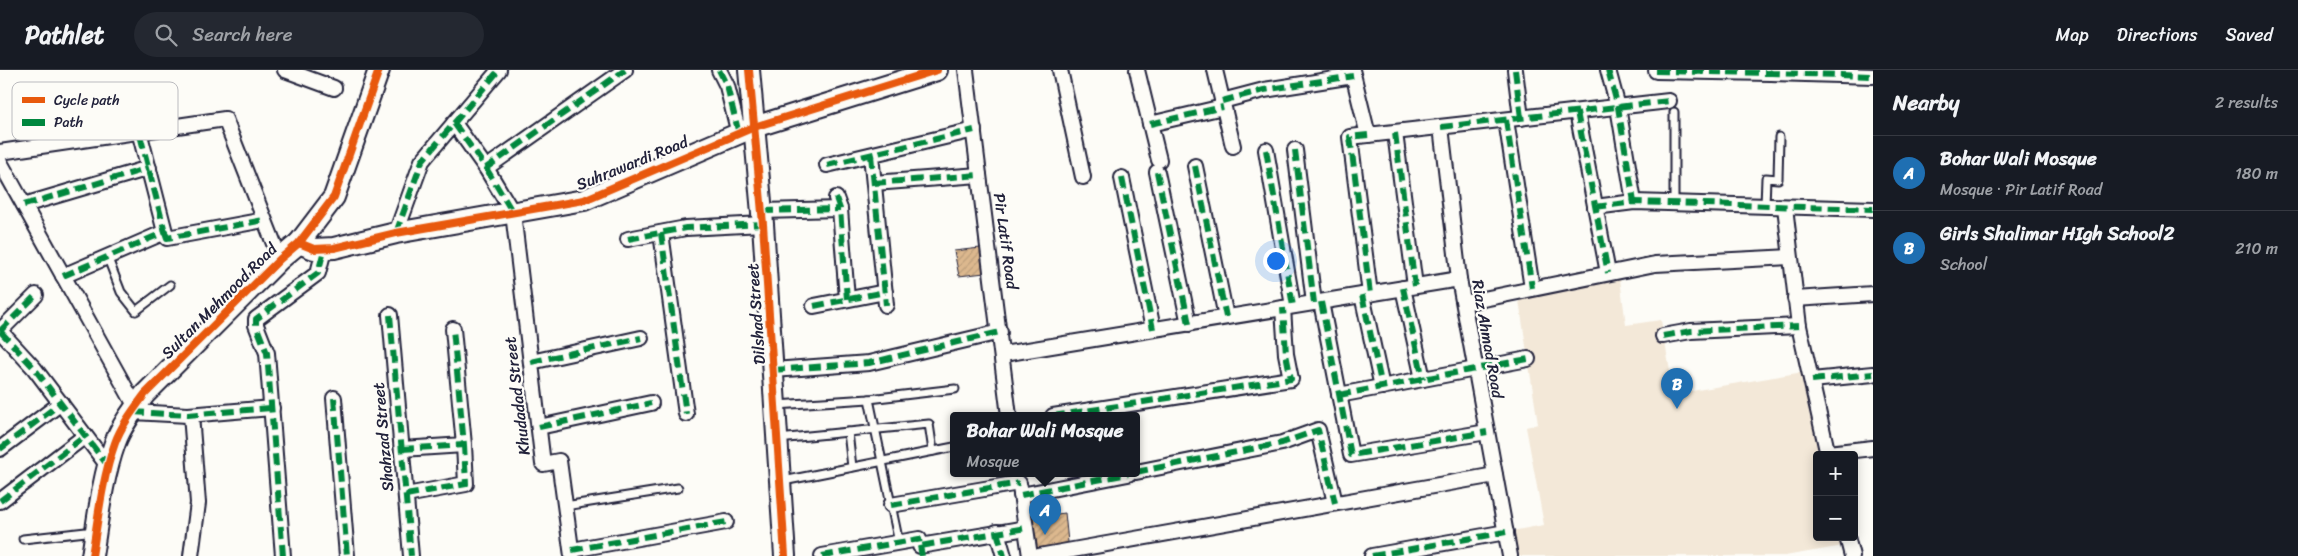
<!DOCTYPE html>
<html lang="en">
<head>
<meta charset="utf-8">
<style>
	body { margin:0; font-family:Sriracha,sans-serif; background:#242831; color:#f1f3f6 }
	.controls { position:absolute; right:15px; bottom:15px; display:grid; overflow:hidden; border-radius:5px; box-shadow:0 2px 12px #0003 }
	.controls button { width:45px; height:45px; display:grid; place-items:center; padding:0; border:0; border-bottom:1px solid #363941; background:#171b24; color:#f1f3f6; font:25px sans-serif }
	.you { position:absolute; left:1275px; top:190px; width:18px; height:18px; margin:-12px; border:4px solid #fff; border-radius:50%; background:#1a73e8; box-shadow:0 0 0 8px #1a73e833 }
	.badge { display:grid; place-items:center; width:32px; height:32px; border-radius:50%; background:#1f6fb2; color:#fff; font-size:16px; font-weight:700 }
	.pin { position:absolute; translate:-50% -41px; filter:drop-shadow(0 1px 2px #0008) }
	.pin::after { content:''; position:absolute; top:26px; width:18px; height:15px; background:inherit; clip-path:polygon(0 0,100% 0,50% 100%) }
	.popup { position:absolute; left:950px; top:342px; width:190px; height:65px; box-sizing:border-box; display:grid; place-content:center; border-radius:5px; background:#171b24; filter:drop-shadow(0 1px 4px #0005); font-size:16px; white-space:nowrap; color:#9ea1a6 }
	.popup b { font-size:19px; color:#f1f3f6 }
	.popup::after { content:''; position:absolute; left:50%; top:100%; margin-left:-10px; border:10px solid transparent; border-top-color:#171b24 }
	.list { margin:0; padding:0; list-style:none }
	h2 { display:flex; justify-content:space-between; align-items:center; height:65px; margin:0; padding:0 20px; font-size:21px }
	h2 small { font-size:16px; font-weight:400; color:#9ea1a6 }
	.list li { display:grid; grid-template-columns:32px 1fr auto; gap:15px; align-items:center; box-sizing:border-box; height:75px; padding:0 20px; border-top:1px solid #363941 }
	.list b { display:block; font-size:19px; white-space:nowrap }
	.list p { margin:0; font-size:16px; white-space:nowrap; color:#9ea1a6 }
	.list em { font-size:16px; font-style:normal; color:#9ea1a6 }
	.icon { flex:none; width:28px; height:28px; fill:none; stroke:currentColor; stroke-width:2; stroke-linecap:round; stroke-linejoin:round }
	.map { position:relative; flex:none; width:1873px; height:486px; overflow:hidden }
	header { display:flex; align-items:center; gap:30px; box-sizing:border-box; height:70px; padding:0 25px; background:#171b24; border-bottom:1px solid #363941 }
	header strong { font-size:24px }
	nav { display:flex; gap:28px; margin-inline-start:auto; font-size:18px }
	.search { width:350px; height:45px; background:#242831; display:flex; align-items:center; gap:12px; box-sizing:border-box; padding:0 18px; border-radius:28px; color:#9ea1a6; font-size:19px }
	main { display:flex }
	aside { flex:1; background:#171b24 }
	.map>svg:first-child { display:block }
</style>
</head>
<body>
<header>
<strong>Pathlet</strong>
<div class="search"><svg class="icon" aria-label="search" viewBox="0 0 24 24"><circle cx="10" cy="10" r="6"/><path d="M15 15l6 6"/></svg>Search here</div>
<nav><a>Map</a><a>Directions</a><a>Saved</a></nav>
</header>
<main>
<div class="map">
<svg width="1873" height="486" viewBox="0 0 1873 486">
	<defs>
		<pattern id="building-hatch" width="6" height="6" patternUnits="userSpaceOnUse" patternTransform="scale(1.25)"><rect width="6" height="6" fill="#dcb88e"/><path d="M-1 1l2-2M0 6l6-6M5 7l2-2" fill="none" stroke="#bc9e7b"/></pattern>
	</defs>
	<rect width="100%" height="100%" fill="#fdfcf7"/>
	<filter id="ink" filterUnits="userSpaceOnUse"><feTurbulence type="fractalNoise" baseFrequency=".02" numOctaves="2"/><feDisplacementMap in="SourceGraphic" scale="10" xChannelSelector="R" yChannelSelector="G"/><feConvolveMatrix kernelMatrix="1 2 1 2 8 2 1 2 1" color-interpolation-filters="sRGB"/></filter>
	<g filter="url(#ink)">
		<path fill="#f3e8d8" d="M1619,201L1626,255L1661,250L1674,324L1809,301L1828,385H1817V467H1847L1849,475L1785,486H1510L1506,462L1544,455L1526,357L1538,354L1518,224Z"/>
		<g fill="url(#building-hatch)" stroke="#22223b">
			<path d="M989,177L993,202L959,206L954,181Z"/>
			<path d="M1065,443L1069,482L1025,486L1019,449Z"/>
		</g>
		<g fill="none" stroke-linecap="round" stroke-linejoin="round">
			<g stroke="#22223b" stroke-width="11">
				<g id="lane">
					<path d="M1674,42V133"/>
					<path d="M1765,136L1766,108L1778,109L1779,67"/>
					<path d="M107,186L121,222L136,241L170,215"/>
					<path d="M869,329L899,473"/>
					<path d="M776,335L869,329L955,319"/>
					<path d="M848,362L852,397"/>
					<path d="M778,369L929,354L933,381"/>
					<path d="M783,411L954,377"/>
					<path d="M565,436L678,418"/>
					<path d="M23,469L95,461"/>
				</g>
			</g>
			<g stroke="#22223b" stroke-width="18">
				<g id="street">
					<path d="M285,0L334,18"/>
					<path d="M719,0L727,16L739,64"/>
					<path d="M966,0L1009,346"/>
					<path d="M1060,0L1083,107"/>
					<path d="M1137,0L1159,90"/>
					<path d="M1215,0L1233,76"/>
					<path d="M1352,0L1368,65"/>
					<path d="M1515,0L1521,48"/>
					<path d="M1608,0L1618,37L1634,132"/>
					<path d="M1772,0L1771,3L1873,6"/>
					<path d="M1656,1L1771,3"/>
					<path d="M1222,31L1264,20L1353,6"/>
					<path d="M1577,42L1608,203"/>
					<path d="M1506,50L1532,218"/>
					<path d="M454,53L486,98L625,0"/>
					<path d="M1150,54L1223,37"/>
					<path d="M1441,57L1459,209L1510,486"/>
					<path d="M1395,63L1415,216"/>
					<path d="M1266,80L1293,236"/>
					<path d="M1295,80L1314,233"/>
					<path d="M0,82L225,49L280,189"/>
					<path d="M871,85L886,235"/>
					<path d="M0,92L136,337"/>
					<path d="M827,95L974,60"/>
					<path d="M1195,96L1226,247"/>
					<path d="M486,98L513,143L543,394L559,391L572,486"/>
					<path d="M1157,102L1189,254"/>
					<path d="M1122,108L1153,259"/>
					<path d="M874,113L979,105"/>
					<path d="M836,128L840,139L847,229"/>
					<path d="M24,135L149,98"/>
					<path d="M1595,137L1634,132L1873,139"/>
					<path d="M1785,137L1799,256L1828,385"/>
					<path d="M762,141L840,139"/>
					<path d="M165,162L167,168L264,150"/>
					<path d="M396,163L422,91L499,0"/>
					<path d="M661,163L686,344"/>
					<path d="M628,169L686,158L763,154"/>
					<path d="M63,206L165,162L139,61"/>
					<path d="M1403,218L1423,309"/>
					<path d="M1370,224L1350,67L1669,31"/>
					<path d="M1362,225L1382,317"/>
					<path d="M1795,229L1873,224"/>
					<path d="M1321,232L1351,385L1487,362"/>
					<path d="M1464,233L1655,194L1789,187"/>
					<path d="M814,236L885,222"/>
					<path d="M390,245L411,486"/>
					<path d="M0,261L34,298L108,396"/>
					<path d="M0,261L36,225"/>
					<path d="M1663,266L1691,261L1799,256"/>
					<path d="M1003,284L1459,209"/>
					<path d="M531,292L641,268"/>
					<path d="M773,300L869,293L1000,262"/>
					<path d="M1812,310L1873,304"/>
					<path d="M1339,325L1528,289"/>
					<path d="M334,328L347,486"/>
					<path d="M133,342L188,345L272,338"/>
					<path d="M1053,346L1291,309L1286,284L1283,238"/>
					<path d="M539,357L651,333"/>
					<path d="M0,379L61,333"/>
					<path d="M402,379L464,375L453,259"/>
					<path d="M1828,383L1873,378"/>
					<path d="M1136,402L1282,373L1318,360L1335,433"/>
					<path d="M1020,417L1030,486"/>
					<path d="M406,425L466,414L464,375"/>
					<path d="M1021,425L1128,404"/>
					<path d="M0,431L85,366"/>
					<path d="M891,435L1019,413"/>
					<path d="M997,462L1004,486"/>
					<path d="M1847,467L1852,486"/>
					<path d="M572,480L726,452"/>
					<path d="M191,486L198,433L191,345"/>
					<path d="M283,486L267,283L256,255V249L318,203L324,180"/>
					<path d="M822,486L919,469L920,476L1026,458"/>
					<path d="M1039,486L1495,405"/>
					<path d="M1372,486L1506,462"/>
				</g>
			</g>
			<g stroke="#22223b" stroke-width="24">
				<g id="secondary">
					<path d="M749,0L763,154L785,486"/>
					<path d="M299,173L314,179L334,178L396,163L584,130L754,57L937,0"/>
					<path d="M92,486C98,449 102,409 115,373C121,356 134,339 145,324L280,189L299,173L334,127L379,0"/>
				</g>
			</g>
			<use href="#lane" stroke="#fdfcf7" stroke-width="7"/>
			<use href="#street" stroke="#fdfcf7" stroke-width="14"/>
			<use href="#secondary" stroke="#fdfcf7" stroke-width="20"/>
			<g stroke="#00873e" stroke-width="6" stroke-dasharray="12 6" stroke-linecap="butt">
				<path d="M719,0L727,16L739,64"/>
				<path d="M1515,0L1521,48"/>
				<path d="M1608,0L1618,37L1634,132"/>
				<path d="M1772,0L1771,3L1873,6"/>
				<path d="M1656,1L1771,3"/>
				<path d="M1222,31L1264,20L1353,6"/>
				<path d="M1577,42L1608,203"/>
				<path d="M1506,50L1532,218"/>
				<path d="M454,53L486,98L625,0"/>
				<path d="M1150,54L1223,37"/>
				<path d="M1441,57L1669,31"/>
				<path d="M1395,63L1415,216"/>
				<path d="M1368,65L1350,67L1370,224"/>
				<path d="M1266,80L1293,236"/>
				<path d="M1295,80L1314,233"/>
				<path d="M871,85L886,235"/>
				<path d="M827,95L974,60"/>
				<path d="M1195,96L1226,247"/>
				<path d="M486,98L513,143"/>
				<path d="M1157,102L1189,254"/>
				<path d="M1122,108L1153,259"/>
				<path d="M874,113L979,105"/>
				<path d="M836,128L840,139L847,229"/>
				<path d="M24,135L149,98"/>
				<path d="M1595,137L1634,132L1873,139"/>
				<path d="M762,141L840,139"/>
				<path d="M165,162L167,168L264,150"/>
				<path d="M396,163L422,91L499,0"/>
				<path d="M661,163L686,344"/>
				<path d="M628,169L686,158L763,154"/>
				<path d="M63,206L165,162L139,61"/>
				<path d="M1403,218L1423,309"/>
				<path d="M1362,225L1382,317"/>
				<path d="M1321,232L1351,385L1487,362"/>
				<path d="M814,236L885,222"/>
				<path d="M390,245L411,486"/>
				<path d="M0,261L34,298L108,396"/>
				<path d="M0,261L36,225"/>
				<path d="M1663,266L1691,261L1799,256"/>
				<path d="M531,292L641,268"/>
				<path d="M773,300L869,293L1000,262"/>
				<path d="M1812,310L1873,304"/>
				<path d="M1339,325L1528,289"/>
				<path d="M334,328L347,486"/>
				<path d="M133,342L188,345L272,338"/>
				<path d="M1053,346L1291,309L1286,284L1283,238"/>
				<path d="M539,357L651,333"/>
				<path d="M0,379L61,333"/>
				<path d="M402,379L464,375L453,259"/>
				<path d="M1136,402L1282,373L1318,360L1335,433"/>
				<path d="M406,425L466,414L464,375"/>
				<path d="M1021,425L1128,404"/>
				<path d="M0,431L85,366"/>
				<path d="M891,435L1019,413"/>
				<path d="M997,462L1004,486"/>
				<path d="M920,476L922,486"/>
				<path d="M572,480L726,452"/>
				<path d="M283,486L267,283L256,255V249L318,203L324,180"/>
				<path d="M822,486L919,469L920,476L1026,458"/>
				<path d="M1372,486L1506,462"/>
			</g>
			<g stroke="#fdfcf7" stroke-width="11">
				<g id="cycleway">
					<path d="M749,0L763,154L785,486"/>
					<path d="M299,173L314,179L334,178L396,163L584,130L754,57L937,0"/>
					<path d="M92,486C98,449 102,409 115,373C121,356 134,339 145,324L280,189L299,173L334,127L379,0"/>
				</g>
			</g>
			<use href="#cycleway" stroke="#e8590c" stroke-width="8"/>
		</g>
	</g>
	<g text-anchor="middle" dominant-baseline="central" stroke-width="4.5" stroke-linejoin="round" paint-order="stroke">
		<g font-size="16" fill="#22223b" stroke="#fdfcf7">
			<text transform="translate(632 93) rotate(-22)">Suhrawardi Road</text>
			<text transform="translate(1006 171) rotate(82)">Pir Latif Road</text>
			<text transform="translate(219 231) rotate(-45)">Sultan Mehmood Road</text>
			<text transform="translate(756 244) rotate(-94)">Dilshad Street</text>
			<text transform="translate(1488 269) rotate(80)">Riaz Ahmad Road</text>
			<text transform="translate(517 326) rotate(-97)">Khudadad Street</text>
			<text transform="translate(383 367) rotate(-95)">Shahzad Street</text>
		</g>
	</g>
	<rect x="12" y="12" width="166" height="58" rx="8" fill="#fdfcf7" stroke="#bbbbbf" stroke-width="1"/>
	<rect x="22" y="27" width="23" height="6" fill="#e8590c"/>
	<rect x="22" y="49" width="23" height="7" fill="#00873e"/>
	<g font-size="14" fill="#22223b">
		<text x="54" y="35">Cycle path</text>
		<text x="54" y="57">Path</text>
	</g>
</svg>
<div class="controls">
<button>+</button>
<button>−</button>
</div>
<div class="you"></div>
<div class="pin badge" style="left:1045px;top:465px">A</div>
<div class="popup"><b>Bohar Wali Mosque</b>Mosque</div>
<div class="pin badge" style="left:1677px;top:339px">B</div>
</div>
<aside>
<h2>Nearby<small>2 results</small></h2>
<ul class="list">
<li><span class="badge">A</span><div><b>Bohar Wali Mosque</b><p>Mosque · Pir Latif Road</p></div><em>180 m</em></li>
<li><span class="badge">B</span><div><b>Girls Shalimar HIgh School2</b><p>School</p></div><em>210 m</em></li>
</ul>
</aside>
</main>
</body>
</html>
